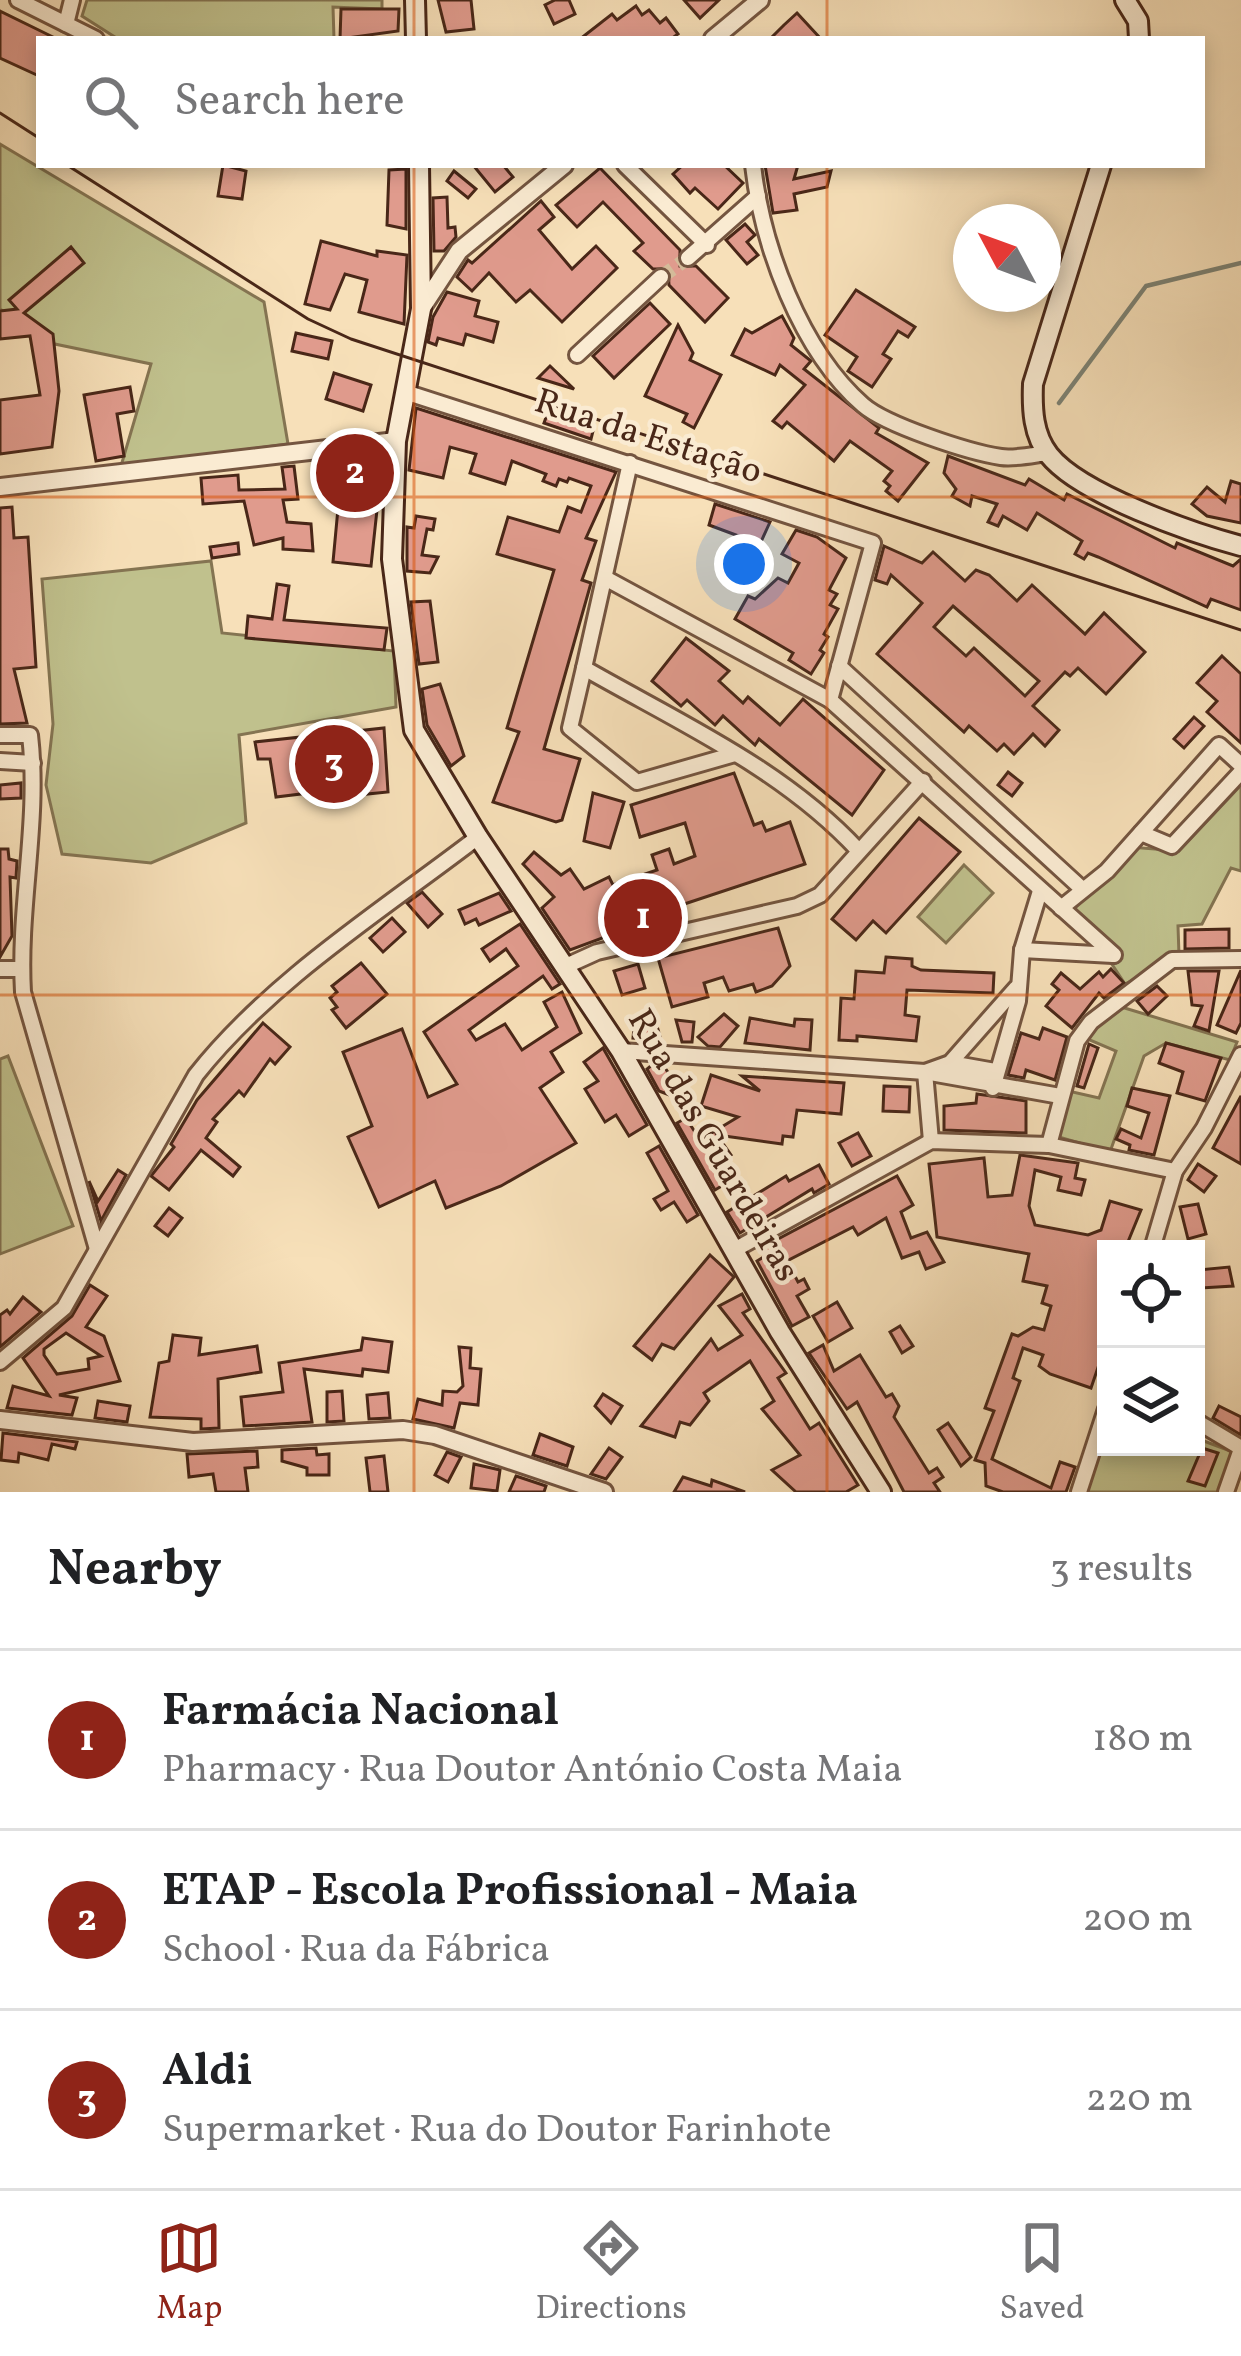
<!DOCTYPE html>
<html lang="en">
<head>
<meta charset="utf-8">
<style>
	body { margin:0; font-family:Vollkorn,serif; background:#f6f6f6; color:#202124 }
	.controls { position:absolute; right:36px; bottom:36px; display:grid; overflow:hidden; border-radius:0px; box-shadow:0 6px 18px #0003 }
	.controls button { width:108px; height:108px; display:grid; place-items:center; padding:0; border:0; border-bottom:3px solid #e0e0e0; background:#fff; color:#202124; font:60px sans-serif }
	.compass { position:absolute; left:953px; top:204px; width:108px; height:108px; border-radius:50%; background:#fff; box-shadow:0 6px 18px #0003; rotate:311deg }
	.you { position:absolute; left:744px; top:564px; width:42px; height:42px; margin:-30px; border:9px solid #fff; border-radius:50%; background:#1a73e8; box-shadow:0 0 0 18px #1a73e833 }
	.badge { display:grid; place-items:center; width:78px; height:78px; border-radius:50%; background:#8f2418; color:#fff; font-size:39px; font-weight:700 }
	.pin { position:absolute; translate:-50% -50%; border:6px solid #fff; box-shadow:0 3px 12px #0006 }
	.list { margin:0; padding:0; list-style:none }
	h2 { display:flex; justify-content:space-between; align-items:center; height:156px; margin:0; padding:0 48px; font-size:51px }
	h2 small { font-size:39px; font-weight:400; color:#757577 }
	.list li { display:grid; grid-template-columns:78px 1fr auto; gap:36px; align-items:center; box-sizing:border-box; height:180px; padding:0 48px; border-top:3px solid #e0e0e0 }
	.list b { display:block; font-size:45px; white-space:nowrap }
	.list p { margin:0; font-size:39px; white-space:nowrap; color:#757577 }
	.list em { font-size:39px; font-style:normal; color:#757577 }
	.icon { flex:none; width:66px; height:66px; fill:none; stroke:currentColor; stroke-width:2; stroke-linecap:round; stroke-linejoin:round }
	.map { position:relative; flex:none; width:1241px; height:1492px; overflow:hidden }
	.search { position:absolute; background:#fff; box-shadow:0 6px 18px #0003; left:36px; right:36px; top:36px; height:132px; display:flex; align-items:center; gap:30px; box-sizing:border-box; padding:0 42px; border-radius:0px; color:#757577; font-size:45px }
	.sheet { height:696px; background:#fff }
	nav { display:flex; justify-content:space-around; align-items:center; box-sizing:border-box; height:168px; border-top:3px solid #e0e0e0; background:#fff; font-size:33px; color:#757577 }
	nav a { display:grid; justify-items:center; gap:6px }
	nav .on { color:#8f2418 }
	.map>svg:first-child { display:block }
</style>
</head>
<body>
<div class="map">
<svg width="1241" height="1492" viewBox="0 0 1241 1492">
	<rect width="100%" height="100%" fill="#f7e0b9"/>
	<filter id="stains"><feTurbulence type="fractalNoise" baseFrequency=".00167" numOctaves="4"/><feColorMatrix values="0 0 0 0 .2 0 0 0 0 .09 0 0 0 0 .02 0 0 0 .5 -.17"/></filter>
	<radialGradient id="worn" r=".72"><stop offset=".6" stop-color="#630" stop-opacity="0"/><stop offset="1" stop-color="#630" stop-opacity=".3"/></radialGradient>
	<g fill="#c0c18d" stroke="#847452" stroke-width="3">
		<path d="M87,0H382V9L333,7L334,39H118L82,16Z"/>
		<path d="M0,144L264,302L288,444L121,466L151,364L50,343L0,309Z"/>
		<path d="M211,561L222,633L394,651L396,707L239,735L246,823L151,863L62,854L46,785L53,724L42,579Z"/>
		<path d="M1241,785V871L1231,868L1202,924L1178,926L1179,955L1125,984L1075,908L1130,847L1179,851Z"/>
		<path d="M964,865L993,893L946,943L918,917Z"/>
		<path d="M1118,1006L1237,1042L1230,1060L1166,1043L1144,1056L1110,1152L1052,1135L1064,1090L1099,1098L1116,1051L1085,1038Z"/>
		<path d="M8,1056L73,1226L0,1254V1059Z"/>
		<path d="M1106,1429V1447H1196V1438L1233,1452L1219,1492H1083Z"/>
	</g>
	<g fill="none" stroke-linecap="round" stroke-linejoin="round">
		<path stroke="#7b8173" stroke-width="4.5" d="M1059,403L1146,286L1241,263"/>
	</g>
	<g fill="#e09b8d" stroke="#492718" stroke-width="3" fill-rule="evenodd">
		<path d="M438,0H471L474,29L446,32Z"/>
		<path d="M555,0H569L575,14L554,24L545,5Z"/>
		<path d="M684,0H719L700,18Z"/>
		<path d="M636,6L642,15L649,10L660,23L666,18L678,34L671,39H580L612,14L617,20Z"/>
		<path d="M341,9H399L398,31L340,39Z"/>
		<path d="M0,11L57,39H39V76L0,58Z"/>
		<path d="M797,13L821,39H770L784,25Z"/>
		<path d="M223,165L246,171L242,199L218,196Z"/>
		<path d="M473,165H503L513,177L495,192Z"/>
		<path d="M683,165H724L743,183L718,209L695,188L690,193L673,174Z"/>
		<path d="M765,165H798L794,179L831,171L827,187L794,194L797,210L773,213Z"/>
		<path d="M600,168L680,250V266H696L728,298L705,322L669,285L668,269H653L634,251L643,243L603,202L577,227L556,205Z"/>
		<path d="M406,169V229L387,225L389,170Z"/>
		<path d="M454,171L476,189L468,198L447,181Z"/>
		<path d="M447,197L448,228L455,227L456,237L444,251H434L433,198Z"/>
		<path d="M541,201L554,217L539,230L572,269L596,246L617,268L562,322L530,290L516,302L489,273L472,291L457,277L468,260L472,263Z"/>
		<path d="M745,224L755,235L747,242L758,255L747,264L726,240Z"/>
		<path d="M321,241L377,256V251L407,255L404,324L359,312L367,280L345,274L330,310L305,304Z"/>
		<path d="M71,247L84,263L24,313L53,334L59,391L52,447L0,454V400L40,395L30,336L0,339V311L17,309L9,300Z"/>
		<path d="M856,290L915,327L908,337L898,331L883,354L891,359L872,387L848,371L857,357L825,335Z"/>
		<path d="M447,292L479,301L475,316L498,322L493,342L466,334L463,345L438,338L436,345L428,342L433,317Z"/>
		<path d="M650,303L670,324L614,378L593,356Z"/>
		<path d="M782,316L794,338L791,345L811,361L804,369L879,428L876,433L928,463L898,501L886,491L890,486L884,481L892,471L850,441L834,461L787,422L782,428L773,421L805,385L780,365L775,375L732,355L745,329L752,333Z"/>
		<path d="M678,325L693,353L690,360L721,375L694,428L683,422L687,414L645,396Z"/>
		<path d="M296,333L332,341L328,359L292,351Z"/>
		<path d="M550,366L574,389L538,378Z"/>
		<path d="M334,373L371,385L363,411L326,399Z"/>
		<path d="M130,387L134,411L117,414L124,456L96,461L84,395Z"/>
		<path d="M416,408L616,472L586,538L596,541L582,580L591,583L544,749L580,759L562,820L556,822L493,802L519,732L507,728L554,570L497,554L508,517L559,532L568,507L581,512L591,486L569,478L567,482L559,479L556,486L543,481L546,474L512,461L505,484L470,473L476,454L450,447L443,478L409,470Z"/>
		<path d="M548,412L594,427L591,439L544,423Z"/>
		<path d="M948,456L1025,485L1029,479L1064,500L1067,494L1175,548L1177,543L1233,566L1241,559V610L1211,599L1207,607L1098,557L1088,553L1084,559L1075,554L1082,541L1037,513L1027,530L1003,516L998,526L988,522L997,504L972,496L970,506L952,496L956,489L944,473Z"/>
		<path d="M294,466L298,499L283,500L287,522L311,524L313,551L283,549V538L254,545L244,501L203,504L201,478L238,475L239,490L285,489L282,467Z"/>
		<path d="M1231,481L1241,484V523L1207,516L1192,504L1207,487L1225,502Z"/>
		<path d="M340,487L379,491L371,566L333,562Z"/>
		<path d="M715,504L770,522L760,544L709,525Z"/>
		<path d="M12,507L14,538L28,537L36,667L14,669L27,723L0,724V508Z"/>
		<path d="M416,516L435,519L433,530L427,529L422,555L438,557L430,573L407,571V527L414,528Z"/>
		<path d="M796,530L817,537L846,558L829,590L837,594L830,605L838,609L824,634L828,637L820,650L824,653L811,674L789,660L793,653L735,619L748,596L755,599L778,578L788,583L799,563L782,554Z"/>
		<path d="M238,543L239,554L212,558L210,547Z"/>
		<path d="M884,546L922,563L933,552L965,581L976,570L989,575L1017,601L1032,585L1085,634L1104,613L1145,652L1106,694L1078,668L1070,676L1065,672L1033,706L1059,730L1045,746L1033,734L1014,754L1004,744L997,751L969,726L964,732L877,654L922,603L891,575L887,584L875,580ZM953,606L1039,681L1025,696L974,648L966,656L934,627Z"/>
		<path d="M277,584L289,586L284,620L387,628L384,650L246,638L248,616L272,619Z"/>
		<path d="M430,601L438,662L419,664L411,602Z"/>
		<path d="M686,638L729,671L719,681L743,703L748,697L780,725L803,699L884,770L852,815L759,739L755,745L723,716L715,725L687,700L681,706L652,681Z"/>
		<path d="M1222,656L1241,674V743L1207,712L1217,701L1197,683Z"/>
		<path d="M440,684L464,756L451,766L427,725L422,689Z"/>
		<path d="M1194,717L1204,726L1184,748L1174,739Z"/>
		<path d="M384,728L388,792L367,794L366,786L276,797L270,759H258L255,742Z"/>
		<path d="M1008,772L1022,783L1012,796L998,785Z"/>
		<path d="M734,773L754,825L762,822L766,831L790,822L805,864L633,921L635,926L570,950L542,908L554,897L523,864L534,852L561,875L570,869L584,889L609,877L613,885L657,870L652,855L669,849L674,864L695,856L685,823L640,837L631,805Z"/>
		<path d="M21,783V798L0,799V785Z"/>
		<path d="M593,793L624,802L610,848L584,841Z"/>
		<path d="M919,818L960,852L886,933L873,921L856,940L832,919Z"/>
		<path d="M0,849H8L9,859L17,861L16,878L10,877L12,936L0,957Z"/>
		<path d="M422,892L442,914L428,927L407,903Z"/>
		<path d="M499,893L511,911L479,925L476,919L465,924L459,910Z"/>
		<path d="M392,918L405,932L383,952L370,938Z"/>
		<path d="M520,924L560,984L552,989L543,976L469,1030L476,1040L505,1024L522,1050L557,1027L544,1002L562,992L581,1033L551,1052L563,1072L540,1088L576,1143L501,1186L446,1208L435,1181L379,1207L348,1137L372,1126L343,1052L402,1029L428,1097L457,1084L424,1032L518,966L506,949L490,961L482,949Z"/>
		<path d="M778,928L790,966L772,986L756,992L753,984L729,991L723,977L704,983L708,997L672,1007L658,958Z"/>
		<path d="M1229,929V948L1185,949V930Z"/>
		<path d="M886,957L912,959V966L921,970L994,973L993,993L907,990L905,1015L919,1017L916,1041L857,1036V1041L839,1040L841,998L854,999L856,971L884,973Z"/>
		<path d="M361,963L387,994L346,1028L332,1010L337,1007L330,998L337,992L332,986Z"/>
		<path d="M638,964L645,988L622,995L614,971Z"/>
		<path d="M1111,969L1124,983L1104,998L1099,993L1072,1028L1046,1006L1059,990L1052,984L1061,973L1080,989L1099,972L1103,977Z"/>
		<path d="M1241,970V1023L1236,1033L1217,1025Z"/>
		<path d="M1188,971H1219L1209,1031L1194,1026L1202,1006L1192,1005Z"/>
		<path d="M1157,986L1167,996L1148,1014L1137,1001Z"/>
		<path d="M724,1014L738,1026L720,1047L708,1046L698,1037Z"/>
		<path d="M635,1017L655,1019L661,1040L633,1038Z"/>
		<path d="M750,1018L794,1026L795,1019L812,1020L810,1050L745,1043Z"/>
		<path d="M676,1020L694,1022L692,1042H682Z"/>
		<path d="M263,1023L290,1047L275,1064L270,1059L244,1096L239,1091L213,1119L217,1122L206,1138L240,1167L233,1176L201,1150L169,1190L151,1176L174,1147L171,1144L197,1100Z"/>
		<path d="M1043,1028L1067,1037L1055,1080L1026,1070L1024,1078L1008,1075L1021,1033L1039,1039Z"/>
		<path d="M1166,1043L1221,1058L1205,1101L1177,1093L1183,1072L1159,1063Z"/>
		<path d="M1089,1044L1098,1048L1084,1088L1077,1086Z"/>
		<path d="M603,1048L647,1125L629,1136L616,1115L605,1122L585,1089L598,1081L584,1062Z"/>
		<path d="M653,1064L663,1065L680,1090L672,1096L659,1091L647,1069Z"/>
		<path d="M711,1075L760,1091L742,1076L844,1083L841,1114L797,1110L793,1137L783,1136L782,1144L717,1135L731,1155L719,1164L730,1181L715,1190L677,1123L686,1118L700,1140L738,1117L701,1106Z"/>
		<path d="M884,1086L910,1087L909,1112L883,1111Z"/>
		<path d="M1132,1088L1170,1096L1154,1155L1129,1150L1130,1145L1116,1139L1121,1129L1141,1138L1149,1113L1127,1106Z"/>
		<path d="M977,1094L1026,1101V1133L944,1130V1106L976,1103Z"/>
		<path d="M1241,1096V1164L1213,1148Z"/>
		<path d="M858,1133L871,1156L852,1166L839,1143Z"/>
		<path d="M659,1146L698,1215L687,1222L674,1202L661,1210L654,1199L668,1191L647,1153Z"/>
		<path d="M1020,1155L1078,1163L1075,1178L1085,1180L1081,1195L1058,1190L1061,1177L1035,1170L1029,1206L1035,1225L1088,1235L1101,1230L1110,1201L1141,1210L1125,1249H1106V1344L1091,1388L1050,1374L1039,1366L1043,1355L1023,1348L1013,1378L1020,1381L992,1459L1051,1488L1060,1462L1075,1467L1066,1492H1003L986,1486L985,1463L975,1460L994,1411L985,1408L1012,1334L1018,1336L1033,1327L1044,1330L1051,1306L1042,1303L1047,1286L1023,1281L1029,1254L937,1237L929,1164L984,1158L988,1197L1012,1195Z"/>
		<path d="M1198,1164L1216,1176L1204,1192L1188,1180Z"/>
		<path d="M819,1165L829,1184L814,1193L812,1189L740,1233L727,1212L786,1176L789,1181Z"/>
		<path d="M118,1170L126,1175L101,1221L89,1181L98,1201Z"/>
		<path d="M897,1176L913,1205L901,1212L911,1238L927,1232L944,1262L926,1269L919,1252L902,1258L886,1218L858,1235L853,1227L787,1261L798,1282L804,1279L809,1289L797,1296L809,1317L792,1326L757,1261L767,1255L763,1247Z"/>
		<path d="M1198,1204L1206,1234L1188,1239L1180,1207Z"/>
		<path d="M169,1208L182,1218L168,1236L155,1226Z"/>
		<path d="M710,1255L734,1277L674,1349L662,1344L652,1360L634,1346Z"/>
		<path d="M1229,1267L1233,1286L1201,1288L1198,1270Z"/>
		<path d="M90,1285L107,1296L86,1327L104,1336L120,1381L59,1395L77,1398L72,1415L7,1408L13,1386L49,1396L23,1358L72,1316ZM66,1333L101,1356L88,1359L89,1369L57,1374L44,1355V1349Z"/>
		<path d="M742,1294L750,1309L743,1313L786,1373L778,1378L810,1429L819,1423L858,1485L846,1492H796L772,1470L800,1455L762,1409L774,1401L750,1361L704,1393L709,1401L690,1425L680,1422L675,1437L641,1426L711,1339L718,1350L742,1335L719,1306Z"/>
		<path d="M23,1297L41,1312L0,1347V1315L7,1310L10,1314Z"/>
		<path d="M837,1302L852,1328L828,1342L813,1316Z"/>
		<path d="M900,1326L913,1346L902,1353L890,1332Z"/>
		<path d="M173,1335L201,1338L199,1355L257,1346L261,1372L218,1379L219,1428L201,1429V1419L150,1417L159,1363L169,1361Z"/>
		<path d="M363,1338L392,1342L388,1372L363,1369L362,1376L304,1369L312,1422L244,1426L241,1397L283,1392L279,1363L361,1350Z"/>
		<path d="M823,1345L834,1371L860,1355L886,1397L892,1394L899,1406L894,1417L929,1473L937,1468L943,1477L934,1483L940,1492H904L857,1402L847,1409L809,1353Z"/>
		<path d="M459,1347L471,1348L470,1368L481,1369L478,1405L460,1403L454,1428L413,1419L418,1399L442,1405L443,1391L457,1392L463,1386Z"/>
		<path d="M342,1391L344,1421L327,1422V1392Z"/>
		<path d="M388,1393L390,1418L369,1419L367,1395Z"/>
		<path d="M603,1394L622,1406L611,1423L595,1406Z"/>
		<path d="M98,1401L130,1406L127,1422L95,1418Z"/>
		<path d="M1219,1406L1241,1417V1435L1213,1418Z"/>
		<path d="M948,1423L971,1457L961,1466L938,1430Z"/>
		<path d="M3,1433L77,1442L75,1449L52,1444L48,1460L19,1453L18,1462L1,1460Z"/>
		<path d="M540,1434L573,1447L567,1466L533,1455Z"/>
		<path d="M316,1448L317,1455L329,1454V1475H307V1468L282,1461V1450Z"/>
		<path d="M609,1448L622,1457L606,1479L591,1474Z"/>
		<path d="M1202,1448L1218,1453L1205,1486L1188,1481Z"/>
		<path d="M257,1451L258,1467L245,1468L248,1492H216L213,1474L189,1477L187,1454Z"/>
		<path d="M447,1452L461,1457L448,1482L435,1475Z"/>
		<path d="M384,1456L388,1492H370L366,1458Z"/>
		<path d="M474,1464L500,1470L497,1491L471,1488Z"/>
		<path d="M516,1476L546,1486L544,1492H509Z"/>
		<path d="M683,1477L711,1486L712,1480L745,1492H674Z"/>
	</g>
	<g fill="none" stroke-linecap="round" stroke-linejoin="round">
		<path stroke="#d4bb99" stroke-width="14" stroke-dasharray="14 7" stroke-linecap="butt" d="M661,277L688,258"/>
		<g stroke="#745540" stroke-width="20">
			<g id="minor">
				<path d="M18,0L96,39"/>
				<path d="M66,24L72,0"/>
				<path d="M625,165L707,245"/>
				<path d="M753,165C762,245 800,350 863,405C886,425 968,452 1001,457C1015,459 1032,455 1047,453"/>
				<path d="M688,258L758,196"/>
				<path d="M577,355L661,277"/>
				<path d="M405,392L873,543L830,700"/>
				<path d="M630,463L584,668C680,723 783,769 858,850"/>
				<path d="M605,578L830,700L1114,955"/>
				<path d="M839,666L1080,887"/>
				<path d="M584,668L570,728L637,782L735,754"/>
				<path d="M0,735H30C40,821 18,906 23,992L97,1249"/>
				<path d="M0,761L33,763"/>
				<path d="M1141,833L1172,846L1241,772"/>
				<path d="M1061,908L1107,871L1219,745L1241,765"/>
				<path d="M1022,950L1113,955"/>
				<path d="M566,966L597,952L797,906L820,895L923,781"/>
				<path d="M0,969H22"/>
				<path d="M621,1051L925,1072L1060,1096"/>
				<path d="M950,1063L995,1071"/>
				<path d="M925,1072L950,1063L1016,988"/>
				<path d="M925,1072L931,1141"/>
				<path d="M993,1088L1018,1001L1022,950L1040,891"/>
				<path d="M1049,1145L1077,1041L1091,1022L1172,960L1241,959"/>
				<path d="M1152,1249L1175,1171L1204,1128L1241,1055"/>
				<path d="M734,1250L931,1141L1049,1145L1175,1171"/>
				<path d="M0,1362L64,1308L196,1075C271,980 383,910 478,837"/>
				<path d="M1196,1421L1241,1448"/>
				<path d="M1079,1492L1106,1409"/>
				<path d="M1226,1492L1241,1449"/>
			</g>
		</g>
		<g stroke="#745540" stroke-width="22">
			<g id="tertiary">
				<path d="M713,39L760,0"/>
				<path d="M421,309L459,251L564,165"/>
				<path d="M0,487L396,441"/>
				<path d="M0,1420L193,1442L403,1430L435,1435L604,1492"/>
			</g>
		</g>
		<g stroke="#492718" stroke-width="24">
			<g id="secondary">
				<path d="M415,0L416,39"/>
				<path d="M1125,0L1138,21L1139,39"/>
				<path d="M419,165L421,309L396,441L392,559L414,730L478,837L621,1051L780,1332L881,1492"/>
				<path d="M1101,165L1033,384C1032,409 1033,435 1049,455C1080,494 1192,533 1241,546"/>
			</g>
		</g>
		<use href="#minor" stroke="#faebd2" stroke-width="14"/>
		<use href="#tertiary" stroke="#faebd2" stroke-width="16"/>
		<use href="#secondary" stroke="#faebd2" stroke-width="18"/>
		<g stroke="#492718" stroke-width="3">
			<path d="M0,113L39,138"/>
			<path d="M67,165L308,319L351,339L1241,630"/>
		</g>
	</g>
	<path fill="none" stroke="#d8540d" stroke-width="3" stroke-opacity="0.55" d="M414,0V39M827,0V39M414,165V1492M827,165V1492M0,497H1241M0,995H1241"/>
	<g text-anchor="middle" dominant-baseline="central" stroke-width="9" stroke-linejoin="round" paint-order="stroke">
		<g font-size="36" fill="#492718" stroke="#faebd2">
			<text transform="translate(648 438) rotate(18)">Rua da Estação</text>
			<text transform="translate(712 1146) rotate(60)">Rua das Guardeiras</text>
		</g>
	</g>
	<rect width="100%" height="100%" filter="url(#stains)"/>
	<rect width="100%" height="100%" fill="url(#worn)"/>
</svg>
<div class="controls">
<button><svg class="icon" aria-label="locate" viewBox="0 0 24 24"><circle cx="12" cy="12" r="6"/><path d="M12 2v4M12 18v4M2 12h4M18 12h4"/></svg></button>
<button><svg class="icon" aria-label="layers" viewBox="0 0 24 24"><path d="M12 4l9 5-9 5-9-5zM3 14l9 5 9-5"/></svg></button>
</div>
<svg class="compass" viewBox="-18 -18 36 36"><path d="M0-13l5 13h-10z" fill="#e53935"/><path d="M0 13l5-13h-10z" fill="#757577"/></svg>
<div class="you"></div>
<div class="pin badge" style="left:643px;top:918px">1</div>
<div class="pin badge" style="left:355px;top:473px">2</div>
<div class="pin badge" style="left:334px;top:764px">3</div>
<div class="search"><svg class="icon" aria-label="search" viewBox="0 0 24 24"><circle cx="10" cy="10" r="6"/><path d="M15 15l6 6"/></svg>Search here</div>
</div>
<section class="sheet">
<h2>Nearby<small>3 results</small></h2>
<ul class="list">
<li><span class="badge">1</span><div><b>Farmácia Nacional</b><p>Pharmacy · Rua Doutor António Costa Maia</p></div><em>180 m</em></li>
<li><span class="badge">2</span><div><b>ETAP - Escola Profissional - Maia</b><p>School · Rua da Fábrica</p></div><em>200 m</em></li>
<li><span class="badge">3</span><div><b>Aldi</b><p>Supermarket · Rua do Doutor Farinhote</p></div><em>220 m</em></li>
</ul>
</section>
<nav>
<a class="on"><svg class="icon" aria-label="map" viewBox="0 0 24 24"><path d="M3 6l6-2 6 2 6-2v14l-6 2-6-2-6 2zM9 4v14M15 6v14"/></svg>Map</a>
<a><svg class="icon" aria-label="directions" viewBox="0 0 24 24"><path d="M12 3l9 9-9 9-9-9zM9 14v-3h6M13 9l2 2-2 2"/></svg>Directions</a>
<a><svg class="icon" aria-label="saved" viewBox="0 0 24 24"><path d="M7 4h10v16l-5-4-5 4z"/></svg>Saved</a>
</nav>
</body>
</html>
